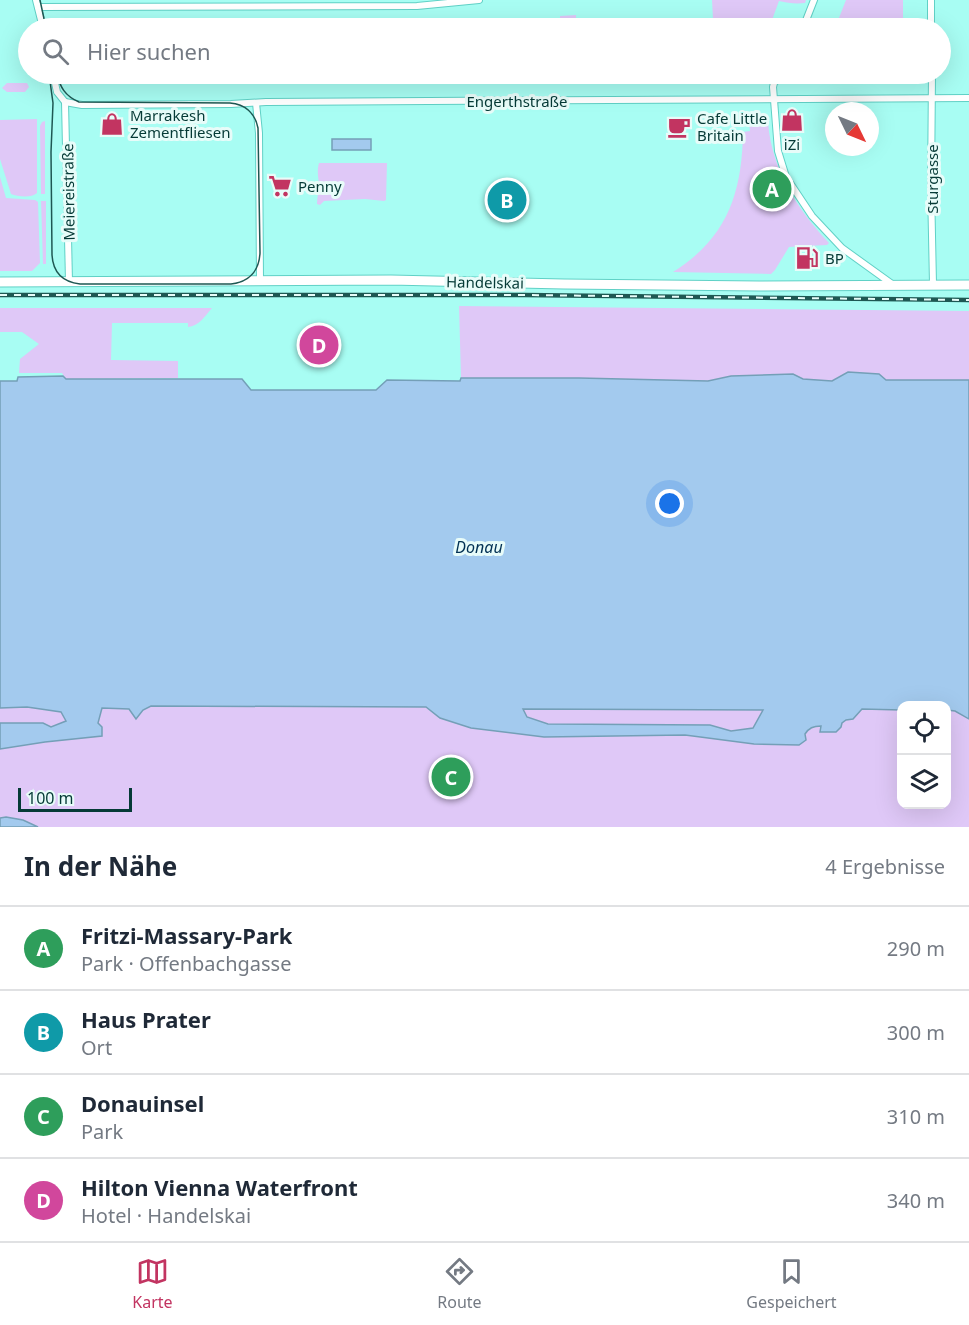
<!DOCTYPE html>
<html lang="de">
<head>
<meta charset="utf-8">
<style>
	body { margin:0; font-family:"Noto Sans",sans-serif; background:#f2f2f3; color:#1f2937 }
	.controls { position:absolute; right:18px; bottom:18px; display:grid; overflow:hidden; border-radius:12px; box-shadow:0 6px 24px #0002 }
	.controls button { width:54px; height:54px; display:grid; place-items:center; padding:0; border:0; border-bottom:2px solid #e0e1e3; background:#fff; color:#1f2937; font:30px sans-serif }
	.compass { position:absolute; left:825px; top:102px; width:54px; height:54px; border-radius:50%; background:#fff; box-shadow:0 6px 24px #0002; rotate:133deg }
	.scale { position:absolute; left:18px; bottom:15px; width:114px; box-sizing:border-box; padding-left:6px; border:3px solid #053a36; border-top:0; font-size:16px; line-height:21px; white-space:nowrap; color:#053a36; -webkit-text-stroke:4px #e8fcf9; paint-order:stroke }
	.you { position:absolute; left:670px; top:504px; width:21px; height:21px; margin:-15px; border:4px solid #fff; border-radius:50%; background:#1a73e8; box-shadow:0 0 0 9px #1a73e833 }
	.badge { display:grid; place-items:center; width:39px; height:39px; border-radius:50%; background:#c23461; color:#fff; font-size:20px; font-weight:700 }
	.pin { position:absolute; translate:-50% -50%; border:3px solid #fff; box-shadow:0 2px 6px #0006 }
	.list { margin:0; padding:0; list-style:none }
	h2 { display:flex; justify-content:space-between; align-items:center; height:78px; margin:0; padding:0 24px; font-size:26px }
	h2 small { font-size:20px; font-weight:400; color:#747a83 }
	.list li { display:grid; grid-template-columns:39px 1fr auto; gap:18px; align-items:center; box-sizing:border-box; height:84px; padding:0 24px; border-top:2px solid #e0e1e3 }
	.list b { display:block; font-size:22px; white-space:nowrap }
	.list p { margin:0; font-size:20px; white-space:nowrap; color:#747a83 }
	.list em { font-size:20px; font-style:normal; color:#747a83 }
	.icon { flex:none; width:33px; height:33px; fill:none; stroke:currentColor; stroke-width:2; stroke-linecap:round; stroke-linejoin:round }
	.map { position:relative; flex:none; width:969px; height:827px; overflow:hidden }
	.search { position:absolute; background:#fff; box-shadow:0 6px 24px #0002; left:18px; right:18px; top:18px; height:66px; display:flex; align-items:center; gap:15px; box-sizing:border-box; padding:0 21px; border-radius:33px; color:#747a83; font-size:22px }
	.sheet { height:414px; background:#fff }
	nav { display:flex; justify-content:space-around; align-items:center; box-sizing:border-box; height:84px; border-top:2px solid #e0e1e3; background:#fff; font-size:16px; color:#747a83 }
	nav a { display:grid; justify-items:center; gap:3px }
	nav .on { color:#c23461 }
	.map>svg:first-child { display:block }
</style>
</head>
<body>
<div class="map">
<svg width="969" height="827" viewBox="0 0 969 827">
	<rect width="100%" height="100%" fill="#a8fdf3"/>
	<g fill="#dfc8f7">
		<path d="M712,0H806L805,3C795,4 788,3 779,1L769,28H717L713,19Z"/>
		<path d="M846,0H903V28H835Z"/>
		<path d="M576,15V28H560V16Z"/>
		<path d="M723,74H753V77L765,74L770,79L766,83L764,82V83H723Z"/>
		<path d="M794,74H802L808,82V84H784Z"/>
		<path d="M7,83H27L29,87L25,92H7L2,88Z"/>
		<path d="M37,119V193C32,198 18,197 11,194L0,159V120Z"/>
		<path d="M45,121V194H41L40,126L42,122Z"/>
		<path d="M749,123H768C772,170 798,210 829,243L827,245L789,247L775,270L771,274L673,272C727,238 742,194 743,132L750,131Z"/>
		<path d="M319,163H387L386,200L384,201L365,199L324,201L320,205L317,204C317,197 319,190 319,183C318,176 317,170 319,163Z"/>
		<path d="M0,177L6,198L35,200L38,202L40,263L32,271H0Z"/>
		<path d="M41,201H46V264H43Z"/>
		<path d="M459,306L969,311V380H886L848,372L832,381L803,379L792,374L731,376L708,381L579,378H461Z"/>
		<path d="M0,308H212C205,316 199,326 188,327V323H112L111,360L178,361V378L66,379L62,373H19L20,359L39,344L22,332H0Z"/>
		<path d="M151,706L426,707L440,718L471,728L544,737L685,735L754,744L799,745C805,734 807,725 822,727L821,732L842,723L846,720L853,719L862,709L901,710L902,804H946L947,710H955L969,719V827H0V749L45,742L98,723L102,708L143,710Z"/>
		<path d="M27,707L61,712L67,722L51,727L43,723H0V708Z"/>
		<path d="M522,709L764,710L753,728L731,731L710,725L548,724L527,717Z"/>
	</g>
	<g fill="#a3caee" stroke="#749fb7" stroke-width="1.5" fill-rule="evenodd">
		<rect x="332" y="139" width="39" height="11"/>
		<path d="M848,372L879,374L886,380H969V719L955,711L947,710L946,706H902L901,710L862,709L853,719L846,720L842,723L841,727L836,732H820L821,726C813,726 809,728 805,734L806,740L799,745L754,744L685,735L544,737L471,728L440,718L426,707L151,706L143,710L136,719L129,709L102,708L98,723L102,727V736L45,742L0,749V723H43L51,727L66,721L61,712L27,707L0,708V381H17L18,377L63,376L66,379H242L251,390H376L387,380L460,381L461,378H579L708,381L731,376L793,374L803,379L832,381ZM523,709L763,710L753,728L731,731L710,725L548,724L527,717Z"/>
		<path d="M6,817L23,820L38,827H0V818Z"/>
	</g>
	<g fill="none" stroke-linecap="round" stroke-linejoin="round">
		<g stroke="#60d1c6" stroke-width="8">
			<g id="minor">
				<path d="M36,0L43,28"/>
				<path d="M931,0V28"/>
				<path d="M38,7L417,6L479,0"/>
				<path d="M803,28L814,0"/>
				<path d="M53,74L57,92L65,102"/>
				<path d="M782,74L774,83L773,87L778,151L786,177L812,216L842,248L892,284"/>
				<path d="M932,74L931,187L933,284"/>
				<path d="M65,102L82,105L231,104L266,102L969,98"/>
				<path d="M65,102L69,282"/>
				<path d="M256,103L259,133L260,282"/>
			</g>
		</g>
		<g stroke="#60d1c6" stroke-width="11">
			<path id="primary" d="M0,282L391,280L564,284L759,286L969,285"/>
		</g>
		<use href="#minor" stroke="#fff" stroke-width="6"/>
		<use href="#primary" stroke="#fff" stroke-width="9"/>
		<g stroke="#1e5853" stroke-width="1.5">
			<path d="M40,0L46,28"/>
			<path d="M49,74L53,103L51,152L52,255C53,272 63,282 80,284H231C249,282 259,271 260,253L258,128C255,113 245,104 230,103L79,102C65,96 60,87 57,74"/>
		</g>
		<g stroke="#1e5853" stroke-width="4.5">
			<path id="rail" d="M0,295H524L969,300"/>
		</g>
		<use href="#rail" stroke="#e8fcf9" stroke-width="2" stroke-dasharray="7" stroke-linecap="butt"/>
	</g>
	<defs>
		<g id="shop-bare" transform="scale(1.8)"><path d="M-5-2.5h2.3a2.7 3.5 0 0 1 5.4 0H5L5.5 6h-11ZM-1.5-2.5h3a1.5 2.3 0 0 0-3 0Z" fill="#c23461" stroke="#e8fcf9" stroke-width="2.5" paint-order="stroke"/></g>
		<g id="cafe-bare" transform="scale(1.8)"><path d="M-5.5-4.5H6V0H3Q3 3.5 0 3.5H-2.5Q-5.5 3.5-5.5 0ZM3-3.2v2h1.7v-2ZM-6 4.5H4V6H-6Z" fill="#c23461" stroke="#e8fcf9" stroke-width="2.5" paint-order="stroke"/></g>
		<g id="supermarket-bare" transform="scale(1.8)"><path d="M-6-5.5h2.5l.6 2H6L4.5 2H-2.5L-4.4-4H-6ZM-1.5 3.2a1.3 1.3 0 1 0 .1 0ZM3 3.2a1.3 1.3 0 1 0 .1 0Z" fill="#c23461" stroke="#e8fcf9" stroke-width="2.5" paint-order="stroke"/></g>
		<g id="fuel-bare" transform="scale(1.8)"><path d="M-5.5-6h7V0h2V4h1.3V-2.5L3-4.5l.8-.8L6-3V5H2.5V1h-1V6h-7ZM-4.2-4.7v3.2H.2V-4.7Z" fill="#c23461" stroke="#e8fcf9" stroke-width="2.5" paint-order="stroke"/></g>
	</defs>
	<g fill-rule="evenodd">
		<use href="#shop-bare" x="792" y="120"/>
		<use href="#shop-bare" x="112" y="124"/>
		<use href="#cafe-bare" x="679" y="127"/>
		<use href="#supermarket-bare" x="280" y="186"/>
		<use href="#fuel-bare" x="807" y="258"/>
	</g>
	<g text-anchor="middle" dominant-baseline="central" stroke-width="6" stroke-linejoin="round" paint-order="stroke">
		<g font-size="15" fill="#053a36" stroke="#e8fcf9">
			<text x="517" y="101">Engerthstraße</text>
			<text transform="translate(932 179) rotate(-90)">Sturgasse</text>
			<text transform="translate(68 192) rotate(-91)">Meiereistraße</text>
			<text transform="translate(485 282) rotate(1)">Handelskai</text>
		</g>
		<g font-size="15" fill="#053a36" stroke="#e8fcf9" text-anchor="start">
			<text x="130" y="115">Marrakesh<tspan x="130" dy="17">Zementfliesen</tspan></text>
			<text x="697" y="118">Cafe Little<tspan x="697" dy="17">Britain</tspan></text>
			<text x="792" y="144" text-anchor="middle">iZi</text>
			<text x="298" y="186">Penny</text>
			<text x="825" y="258">BP</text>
		</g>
		<g font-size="16" font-style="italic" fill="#023154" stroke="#e8fcf9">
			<text x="479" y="547">Donau</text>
		</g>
	</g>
</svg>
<div class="controls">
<button><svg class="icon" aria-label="locate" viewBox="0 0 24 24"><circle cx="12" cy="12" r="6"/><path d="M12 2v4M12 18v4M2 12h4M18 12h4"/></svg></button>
<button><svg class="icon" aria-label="layers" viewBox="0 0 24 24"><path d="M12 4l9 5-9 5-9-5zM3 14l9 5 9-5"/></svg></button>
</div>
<svg class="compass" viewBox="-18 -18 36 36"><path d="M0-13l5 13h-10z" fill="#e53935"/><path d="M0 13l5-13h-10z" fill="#747a83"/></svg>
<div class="scale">100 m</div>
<div class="you"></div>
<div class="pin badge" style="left:772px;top:189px;background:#2e9e5b">A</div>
<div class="pin badge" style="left:507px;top:200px;background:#0f9aa8">B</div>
<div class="pin badge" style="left:451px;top:777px;background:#2e9e5b">C</div>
<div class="pin badge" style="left:319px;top:345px;background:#d1479c">D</div>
<div class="search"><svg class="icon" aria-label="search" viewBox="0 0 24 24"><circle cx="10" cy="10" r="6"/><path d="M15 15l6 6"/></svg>Hier suchen</div>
</div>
<section class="sheet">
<h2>In der Nähe<small>4 Ergebnisse</small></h2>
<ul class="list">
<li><span class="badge" style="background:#2e9e5b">A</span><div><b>Fritzi-Massary-Park</b><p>Park · Offenbachgasse</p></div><em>290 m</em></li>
<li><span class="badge" style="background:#0f9aa8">B</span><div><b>Haus Prater</b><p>Ort</p></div><em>300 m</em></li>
<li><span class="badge" style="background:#2e9e5b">C</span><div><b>Donauinsel</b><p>Park</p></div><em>310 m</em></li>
<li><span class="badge" style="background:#d1479c">D</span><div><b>Hilton Vienna Waterfront</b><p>Hotel · Handelskai</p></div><em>340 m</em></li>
</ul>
</section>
<nav>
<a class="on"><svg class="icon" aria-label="map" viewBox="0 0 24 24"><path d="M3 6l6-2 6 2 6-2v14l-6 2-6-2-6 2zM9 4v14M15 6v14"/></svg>Karte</a>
<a><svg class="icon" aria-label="directions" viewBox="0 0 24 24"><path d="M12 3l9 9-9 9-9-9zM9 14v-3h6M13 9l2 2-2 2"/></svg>Route</a>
<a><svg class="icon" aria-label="saved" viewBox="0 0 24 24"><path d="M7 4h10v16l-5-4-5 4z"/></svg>Gespeichert</a>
</nav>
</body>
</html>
